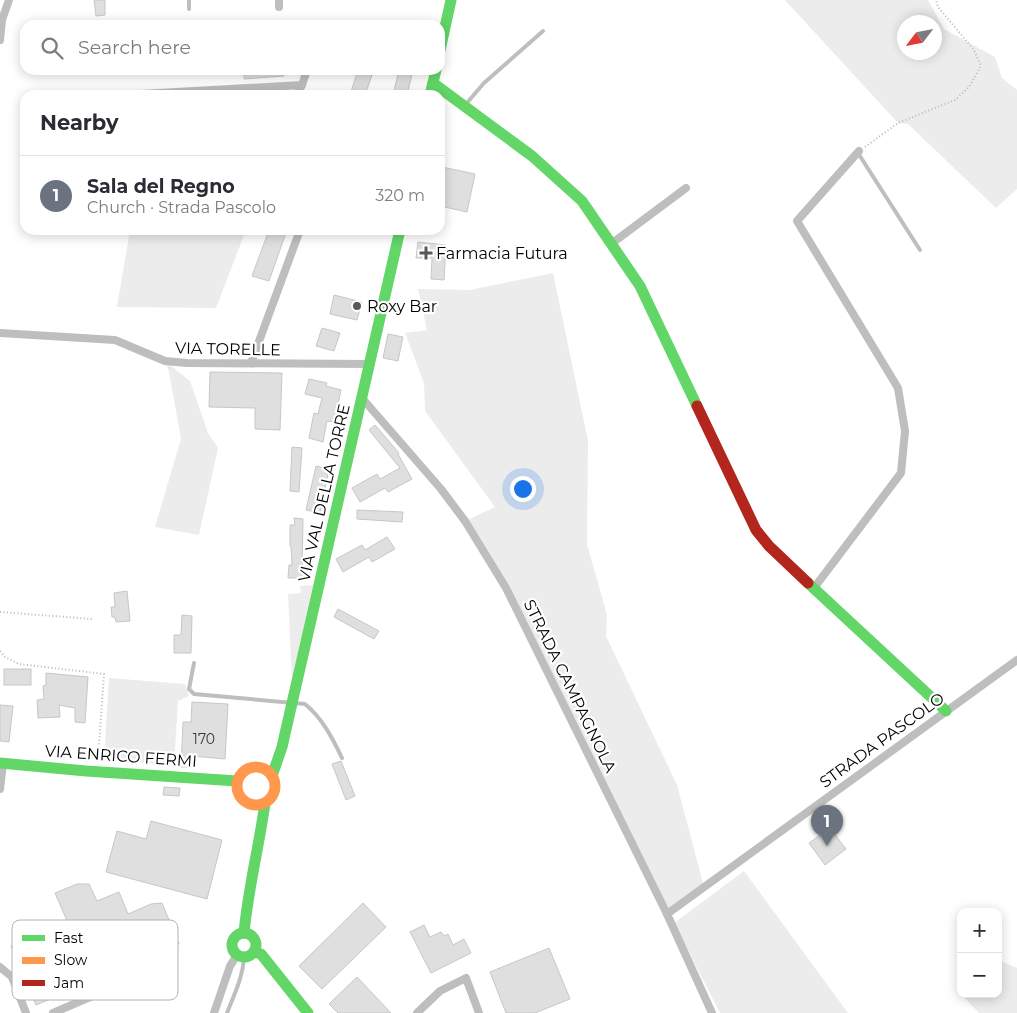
<!DOCTYPE html>
<html lang="en">
<head>
<meta charset="utf-8">
<style>
	body { margin:0; font-family:Montserrat,sans-serif; background:#f7f7f7; color:#2b2b33 }
	.controls { position:absolute; right:15px; bottom:15px; display:grid; overflow:hidden; border-radius:10px; box-shadow:0 2px 12px #0003 }
	.controls button { width:45px; height:45px; display:grid; place-items:center; padding:0; border:0; border-bottom:1px solid #e1e1e2; background:#fff; color:#2b2b33; font:25px sans-serif }
	.compass { position:absolute; left:897px; top:15px; width:45px; height:45px; border-radius:50%; background:#fff; box-shadow:0 2px 12px #0003; rotate:238deg }
	.you { position:absolute; left:522px; top:488px; width:18px; height:18px; margin:-12px; border:4px solid #fff; border-radius:50%; background:#1a73e8; box-shadow:0 0 0 8px #1a73e833 }
	.badge { display:grid; place-items:center; width:32px; height:32px; border-radius:50%; background:#2563eb; color:#fff; font-size:16px; font-weight:700 }
	.pin { position:absolute; translate:-50% -41px; filter:drop-shadow(0 1px 2px #0008) }
	.pin::after { content:''; position:absolute; top:26px; width:18px; height:15px; background:inherit; clip-path:polygon(0 0,100% 0,50% 100%) }
	.list { margin:0; padding:0; list-style:none }
	h2 { display:flex; justify-content:space-between; align-items:center; height:65px; margin:0; padding:0 20px; font-size:21px }
	h2 small { font-size:16px; font-weight:400; color:#7c7c81 }
	.list li { display:grid; grid-template-columns:32px 1fr auto; gap:15px; align-items:center; box-sizing:border-box; height:80px; padding:0 20px; border-top:1px solid #e1e1e2 }
	.list b { display:block; font-size:19px; white-space:nowrap }
	.list p { margin:0; font-size:16px; white-space:nowrap; color:#7c7c81 }
	.list em { font-size:16px; font-style:normal; color:#7c7c81 }
	.icon { flex:none; width:28px; height:28px; fill:none; stroke:currentColor; stroke-width:2; stroke-linecap:round; stroke-linejoin:round }
	.map { position:relative; flex:none; width:1017px; height:1013px; overflow:hidden }
	.search { position:absolute; background:#fff; box-shadow:0 2px 12px #0003; left:20px; top:20px; width:425px; height:55px; display:flex; align-items:center; gap:12px; box-sizing:border-box; padding:0 18px; border-radius:15px; color:#7c7c81; font-size:19px }
	.panel { position:absolute; background:#fff; box-shadow:0 2px 12px #0003; left:20px; top:90px; width:425px; height:145px; border-radius:15px }
	.map>svg:first-child { display:block }
</style>
</head>
<body>
<div class="map">
<svg width="1017" height="1013" viewBox="0 0 1017 1013">
	<rect width="100%" height="100%" fill="#fff"/>
	<g fill="#ececec" fill-rule="evenodd">
		<path d="M785,0H928L944,29L995,57L1002,78L1017,90V189L996,208L908,124L898,123ZM904,22H934V52H904Z"/>
		<path d="M130,230H246L216,308L117,307Z"/>
		<path d="M553,273L588,441L587,544L607,615L606,636L677,785L704,887L667,914L506,588L465,521L495,507L425,411L424,383L405,333L427,330L418,289L470,290Z"/>
		<path d="M165,361L190,381L208,433L218,448L199,535L155,527L181,439L169,372Z"/>
		<path d="M313,585L292,679L288,594L301,593L300,586Z"/>
		<path d="M109,678L185,684L189,696L178,701L174,765L104,760Z"/>
		<path d="M744,871L848,1013H720L674,923Z"/>
		<path d="M998,960L1017,968V1013H979L961,994H998Z"/>
	</g>
	<g fill="#dfdfdf" stroke="#c7c7c7">
		<path d="M94,0H105V15L96,16Z"/>
		<path d="M244,70H284V76L244,79Z"/>
		<path d="M358,70L373,72L365,95H350Z"/>
		<path d="M399,70H413L407,95H393Z"/>
		<path d="M442,167L475,174L467,212L440,206V179Z"/>
		<path d="M269,230H287L269,281L252,276Z"/>
		<path d="M418,242L446,245L444,280L431,279L432,258H416Z"/>
		<path d="M334,295L362,302L357,320L330,314Z"/>
		<path d="M322,328L340,333L334,351L316,346Z"/>
		<path d="M388,334L403,337L398,361L383,358Z"/>
		<path d="M210,372L282,373L280,430L255,429V408L209,407Z"/>
		<path d="M309,379L327,383L326,386L341,390L334,422L327,421L323,442L309,438L314,413L318,414L322,398L305,394Z"/>
		<path d="M375,425L399,453L398,454L412,479L388,492L385,488L360,502L352,488L377,474L380,479L400,468L369,430Z"/>
		<path d="M292,447L302,448L299,492L290,491Z"/>
		<path d="M316,466L329,469L320,513L306,510Z"/>
		<path d="M357,510L403,512L402,522L357,519Z"/>
		<path d="M294,518L303,519L302,578H288L289,565H292L291,546H290V525H295Z"/>
		<path d="M387,537L395,549L372,562L369,557L343,572L336,559L362,545L365,550Z"/>
		<path d="M127,591L130,621L116,622L115,617H112L111,607H115L114,593Z"/>
		<path d="M338,609L379,631L374,639L334,617Z"/>
		<path d="M182,615L192,616L191,653H174V635H181Z"/>
		<rect x="4" y="669" width="27" height="16"/>
		<path d="M46,673L88,677L85,723L75,722V708L59,705L60,717L38,718L37,700L44,699L43,686L46,685Z"/>
		<path d="M192,702L228,704L225,759L192,756V767H181L183,722H191Z"/>
		<path d="M0,705L13,706L9,742L0,741Z"/>
		<path d="M341,761L355,796L346,800L332,764Z"/>
		<path d="M164,787L180,788L179,796L163,795Z"/>
		<path d="M151,821L222,840L207,899L106,872L117,831L146,839Z"/>
		<path d="M830,828L846,849L825,865L809,843Z"/>
		<path d="M77,884H89L97,901L119,892L128,914L151,904L162,903L179,944L93,981L55,893Z"/>
		<path d="M363,903L386,927L322,989L299,966Z"/>
		<path d="M424,925L430,937L441,932L444,936L448,934L453,945L464,939L471,953L431,973L410,932Z"/>
		<path d="M28,939L32,950L59,939L79,987L36,1005L11,946Z"/>
		<path d="M549,948L570,999L535,1013H506L490,972Z"/>
		<path d="M357,977L391,1013H338L329,1004Z"/>
	</g>
	<g fill="none" stroke-linecap="round" stroke-linejoin="round">
		<g stroke="#b9b9b9" stroke-width="2" stroke-dasharray="1 2.5" stroke-linecap="butt">
			<path d="M865,147L898,123L955,100L969,87L981,66L974,50L938,7L936,0"/>
			<path d="M0,612L92,619"/>
			<path d="M0,651L5,657L19,664L104,674L98,760"/>
		</g>
		<g stroke="#bebebe" stroke-width="4">
			<path d="M189,0V9"/>
			<path d="M466,104L484,83L543,31"/>
			<path d="M858,153L920,250"/>
			<path d="M194,663L189,689L194,694L305,704C322,718 332,737 342,758"/>
			<path d="M227,1013C234,995 243,977 244,957"/>
		</g>
		<g stroke="#bebebe" stroke-width="8">
			<path d="M279,7V0"/>
			<path d="M0,21L2,20L9,0"/>
			<path d="M0,40L2,20"/>
			<path d="M141,94L302,85L307,70"/>
			<path d="M297,95L302,85"/>
			<path d="M611,244L686,188"/>
			<path d="M0,333L115,340L165,361L187,363L370,364"/>
			<path d="M251,363L300,230"/>
			<path d="M362,398L441,489L465,521L506,588L667,914L712,1013"/>
			<path d="M814,588L901,473L905,431L898,388L797,221L859,151"/>
			<path d="M0,789L3,763"/>
			<path d="M667,914L1017,660"/>
			<path d="M0,967L12,977L26,1013"/>
			<path d="M53,1013L151,971"/>
			<path d="M214,1013L230,966L237,955"/>
			<path d="M417,1013L440,991L466,978L479,1013"/>
		</g>
		<g stroke="#63d668" stroke-width="11">
			<path d="M440,50L451,0"/>
			<path d="M433,83L532,156L582,201L640,286L697,406"/>
			<path d="M430,95L436,70"/>
			<path d="M808,583L946,711"/>
			<path d="M0,763L86,771L237,781"/>
			<path d="M272,776L282,747L400,230"/>
			<circle cx="244" cy="945" r="12"/>
			<path d="M244,933C248,889 259,847 265,803"/>
			<path d="M254,952L261,954L308,1013"/>
		</g>
		<circle stroke="#ff974d" stroke-width="11" cx="256" cy="786" r="19"/>
		<path stroke="#b3261e" stroke-width="11" d="M697,406L756,530L769,546L808,583"/>
	</g>
	<g fill="#595959" stroke="#fff" stroke-width="2">
		<path d="M423.5 245.5h5v5h5v5h-5v5h-5v-5h-5v-5h5z"/>
		<circle cx="357" cy="306" r="5"/>
	</g>
	<g text-anchor="middle" dominant-baseline="central" stroke-width="4.5" stroke-linejoin="round" paint-order="stroke">
		<g font-size="14" fill="#383838">
			<text x="204" y="739">170</text>
		</g>
		<g font-size="16" fill="#000" stroke="#fff" text-anchor="start">
			<text x="436" y="253">Farmacia Futura</text>
			<text x="367" y="306">Roxy Bar</text>
		</g>
		<g font-size="16" fill="#000" stroke="#fff">
			<text transform="translate(228 349) rotate(1)">VIA TORELLE</text>
			<text transform="translate(324 493) rotate(-77)">VIA VAL DELLA TORRE</text>
			<text transform="translate(570 686) rotate(64)">STRADA CAMPAGNOLA</text>
			<text transform="translate(882 740) rotate(-36)">STRADA PASCOLO</text>
			<text transform="translate(121 756) rotate(4)">VIA ENRICO FERMI</text>
		</g>
	</g>
	<rect x="12" y="920" width="166" height="80" rx="8" fill="#fff" stroke="#b2b2b2" stroke-width="1"/>
	<rect x="22" y="935" width="23" height="6" fill="#63d668"/>
	<rect x="22" y="957" width="23" height="7" fill="#ff974d"/>
	<rect x="22" y="980" width="23" height="6" fill="#b3261e"/>
	<g font-size="14" fill="#000">
		<text x="54" y="943">Fast</text>
		<text x="54" y="965">Slow</text>
		<text x="54" y="988">Jam</text>
	</g>
</svg>
<div class="controls">
<button>+</button>
<button>−</button>
</div>
<svg class="compass" viewBox="-18 -18 36 36"><path d="M0-13l5 13h-10z" fill="#e53935"/><path d="M0 13l5-13h-10z" fill="#7c7c81"/></svg>
<div class="you"></div>
<div class="pin badge" style="left:827px;top:846px;background:#6b7280">1</div>
<div class="search"><svg class="icon" aria-label="search" viewBox="0 0 24 24"><circle cx="10" cy="10" r="6"/><path d="M15 15l6 6"/></svg>Search here</div>
<section class="panel">
<h2>Nearby<small></small></h2>
<ul class="list">
<li><span class="badge" style="background:#6b7280">1</span><div><b>Sala del Regno</b><p>Church · Strada Pascolo</p></div><em>320 m</em></li>
</ul>
</section>
</div>
</body>
</html>
